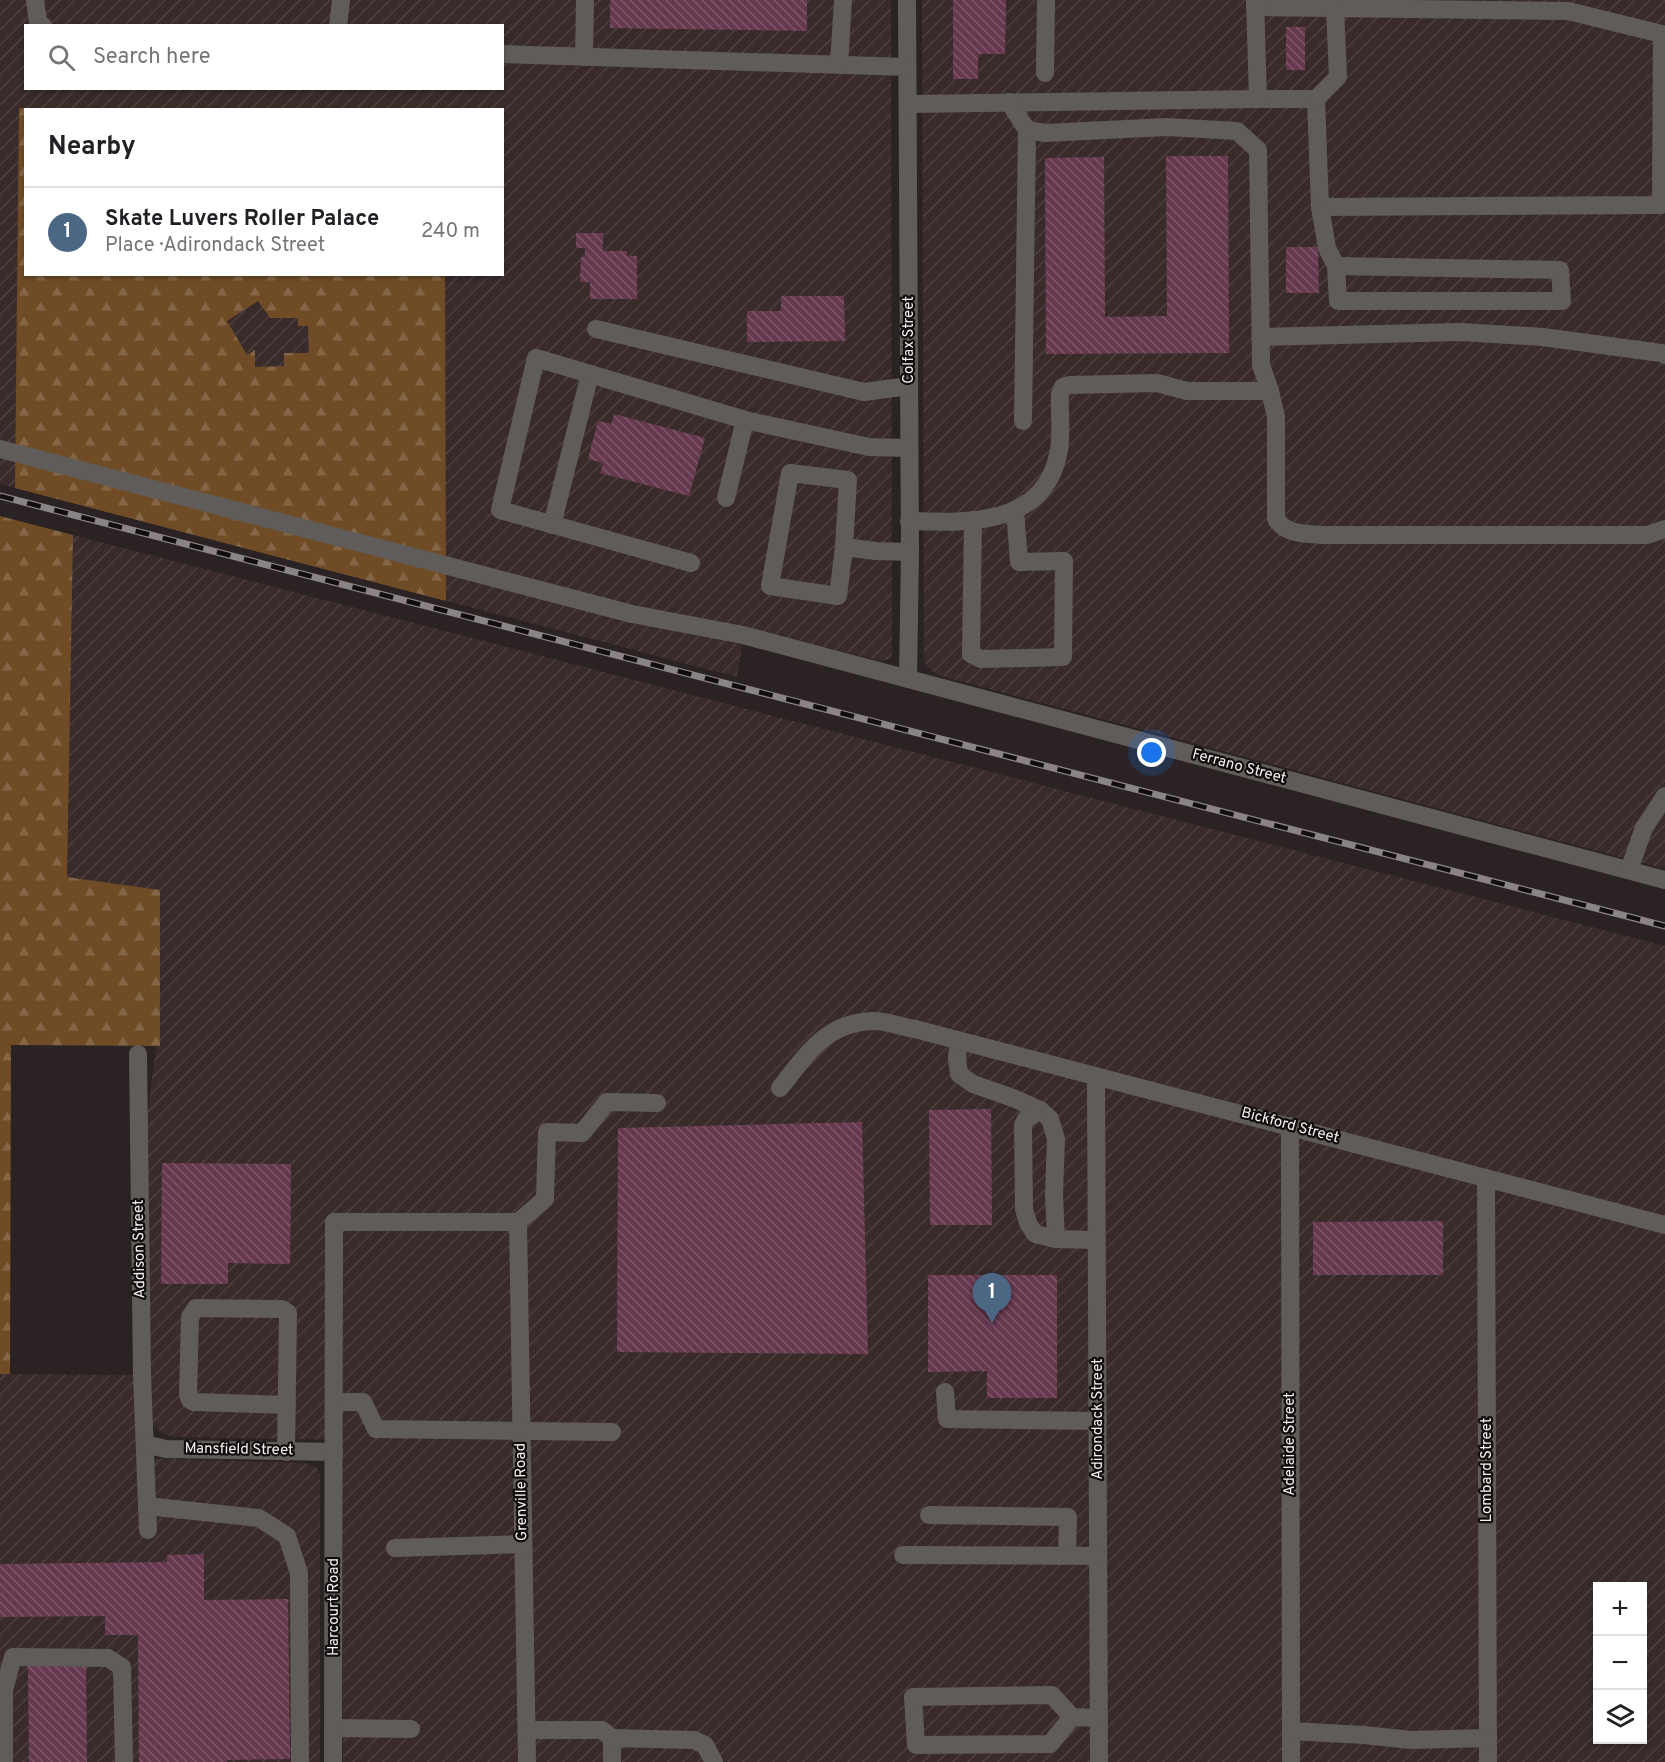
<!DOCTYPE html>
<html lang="en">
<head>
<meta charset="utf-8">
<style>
	body { margin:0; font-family:Overpass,sans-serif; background:#f6f6f6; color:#202124 }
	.controls { position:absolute; right:18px; bottom:18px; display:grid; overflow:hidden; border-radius:0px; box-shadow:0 2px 4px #0004 }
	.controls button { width:54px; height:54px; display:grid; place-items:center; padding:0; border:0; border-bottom:2px solid #e0e0e0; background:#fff; color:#202124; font:30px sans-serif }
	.you { position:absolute; left:1152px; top:753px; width:21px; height:21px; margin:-15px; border:4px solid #fff; border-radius:50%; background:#1a73e8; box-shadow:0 0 0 9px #1a73e833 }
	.badge { display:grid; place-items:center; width:39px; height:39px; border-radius:50%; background:#4b6784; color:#fff; font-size:20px; font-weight:700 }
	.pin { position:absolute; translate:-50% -50px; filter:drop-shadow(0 2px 3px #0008) }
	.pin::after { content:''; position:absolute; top:32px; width:21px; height:18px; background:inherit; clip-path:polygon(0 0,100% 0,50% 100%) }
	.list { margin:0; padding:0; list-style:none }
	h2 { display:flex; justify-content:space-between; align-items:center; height:78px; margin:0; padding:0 24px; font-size:26px }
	h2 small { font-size:20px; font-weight:400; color:#757577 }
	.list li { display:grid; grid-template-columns:39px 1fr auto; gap:18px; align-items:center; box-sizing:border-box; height:90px; padding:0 24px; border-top:2px solid #e0e0e0 }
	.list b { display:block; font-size:22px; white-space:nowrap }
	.list p { margin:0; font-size:20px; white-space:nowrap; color:#757577 }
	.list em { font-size:20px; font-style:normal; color:#757577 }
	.icon { flex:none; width:33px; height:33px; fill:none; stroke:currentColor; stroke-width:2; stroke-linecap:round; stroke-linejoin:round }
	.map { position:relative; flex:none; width:1665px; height:1762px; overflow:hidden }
	.search { position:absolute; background:#fff; box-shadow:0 2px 4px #0004; left:24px; top:24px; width:480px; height:66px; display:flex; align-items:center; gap:15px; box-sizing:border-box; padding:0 21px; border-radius:0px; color:#757577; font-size:22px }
	.panel { position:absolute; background:#fff; box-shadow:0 2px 4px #0004; left:24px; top:108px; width:480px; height:168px; border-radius:0px }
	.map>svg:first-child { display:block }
</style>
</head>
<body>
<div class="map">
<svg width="1665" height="1762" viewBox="0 0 1665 1762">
	<defs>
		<pattern id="industrial-furrows" width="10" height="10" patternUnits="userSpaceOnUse" patternTransform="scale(1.5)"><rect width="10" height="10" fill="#3a2b2b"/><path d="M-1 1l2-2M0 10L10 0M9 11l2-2" fill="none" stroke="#4e4040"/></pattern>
		<pattern id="forest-firs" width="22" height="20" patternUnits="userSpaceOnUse" patternTransform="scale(1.5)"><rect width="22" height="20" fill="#6f4c26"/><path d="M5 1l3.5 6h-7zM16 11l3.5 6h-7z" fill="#846646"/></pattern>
		<pattern id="building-back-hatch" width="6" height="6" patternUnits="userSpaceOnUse" patternTransform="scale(1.5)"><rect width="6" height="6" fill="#67394f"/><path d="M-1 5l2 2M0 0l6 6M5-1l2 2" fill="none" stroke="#7e5669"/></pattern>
	</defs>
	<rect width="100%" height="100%" fill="#2b2323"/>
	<g fill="url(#industrial-furrows)" fill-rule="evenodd">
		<path d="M0,0H891L892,655L890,659L881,661L745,627L737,677L0,484ZM26,26H502V88H26ZM26,110H502V274H26Z"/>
		<path d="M922,0H1665V869L937,675L927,666L924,661Z"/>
		<path d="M73,535L1665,946V1762H343L342,1440L177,1437L163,1434L154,1426L150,1411L146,1126L156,1046H159V890L66,877ZM1598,1586H1642V1740H1598Z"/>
		<path d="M0,1374L134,1375L139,1458L305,1463L317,1468L320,1474V1762H0Z"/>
	</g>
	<g fill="url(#forest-firs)" fill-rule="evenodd">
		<path d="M19,108L107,109L26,110V274L445,275L446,601L15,488ZM258,301L270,318H298V326H308L309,353H284V366L255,367V350L247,355L227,321Z"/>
		<path d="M0,516L73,535L67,877L160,890V1046L11,1045L10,1374H0Z"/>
	</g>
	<g fill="url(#building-back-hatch)">
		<path d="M610,0H807V31L610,28Z"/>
		<path d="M953,0H1006L1005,54H978V79H953Z"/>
		<rect x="1286" y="27" width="19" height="43"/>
		<path d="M1166,156H1228L1229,353L1046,354L1045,158L1104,157L1105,317L1167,316Z"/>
		<path d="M576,233H603V251H627V256H637V299H590V282H580L581,257H585V248H576Z"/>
		<path d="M1286,247H1318L1319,293H1286Z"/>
		<path d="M781,296H844L845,341L747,342V311H781Z"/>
		<path d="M614,414L705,438L689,496L600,473L603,463L588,459L598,421L612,424Z"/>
		<path d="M991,1109L992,1225H930L929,1110Z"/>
		<path d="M862,1122L868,1354L617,1352L618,1128Z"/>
		<path d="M162,1163L291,1164L290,1264L228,1263V1284H161Z"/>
		<path d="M1443,1221V1275H1313V1222Z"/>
		<path d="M928,1275H1057V1398H987V1371L928,1372Z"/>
		<path d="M204,1554V1600L288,1599L290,1759L227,1760V1762H139L138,1635H105V1616L0,1617V1564L167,1562V1555Z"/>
		<path d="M86,1665L87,1762H29L28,1666Z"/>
	</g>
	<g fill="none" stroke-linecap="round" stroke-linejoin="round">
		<g stroke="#605c5a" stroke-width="18">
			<path d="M35,0L38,22L43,26"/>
			<path d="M907,0L910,552L908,679"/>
			<path d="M1255,7L1568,11L1662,34L1661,205L1320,207L1316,99H1258"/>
			<path d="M338,26L341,0"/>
			<path d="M502,54L907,67"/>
			<path d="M584,57L585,0"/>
			<path d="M839,65L843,0"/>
			<path d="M1045,73L1046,0"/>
			<path d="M1316,99L1338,77L1335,8"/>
			<path d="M908,104L1258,99L1255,0"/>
			<path d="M1320,207L1327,248L1336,266L1560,270L1562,301H1338L1336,266"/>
			<path d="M596,329L864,392L909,386"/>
			<path d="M1261,337L1461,332L1543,337L1661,353L1665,355"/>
			<path d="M1270,391L1276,417V519C1286,535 1307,534 1324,535H1647L1665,529"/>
			<path d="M1023,421L1027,130"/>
			<path d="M0,449L632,614L743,635L1665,880"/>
			<path d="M726,498L745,420"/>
			<path d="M973,520L971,654L981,659L1063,657L1064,561L1019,562L1015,510"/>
			<path d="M909,521C970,523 1046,526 1059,450C1062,432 1059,412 1060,394L1063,387L1070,385L1157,383L1187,391H1270L1261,365L1258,150L1237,131L1167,127L1045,133L1027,130L1009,102"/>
			<path d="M552,525L590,374"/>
			<path d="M844,547L838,596L770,586L790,473L848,480L844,547L876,551L910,552"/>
			<path d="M691,563L500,510L536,358L745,420L869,447L909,448"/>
			<path d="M1629,870L1644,828L1665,796"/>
			<path d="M959,1041L957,1058L959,1074L973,1084L1013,1098L1040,1110L1050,1119L1056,1139L1054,1194L1056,1239"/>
			<path d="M138,1054L142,1375L148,1530"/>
			<path d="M1096,1076L1099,1762"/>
			<path d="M780,1088C807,1054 826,1022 874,1021C887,1021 902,1027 915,1029L1665,1225"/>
			<path d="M1040,1110L1026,1119L1023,1125L1024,1209L1028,1223L1035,1234L1056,1239L1097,1240"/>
			<path d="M1290,1126L1291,1762"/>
			<path d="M1486,1178L1488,1762"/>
			<path d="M518,1222L527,1762"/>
			<path d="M945,1392L947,1419L1098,1421"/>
			<path d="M334,1402H363L376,1429L612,1432"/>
			<path d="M145,1444L166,1449L334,1452"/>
			<path d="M286,1452L288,1313L282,1309L196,1308L190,1317L188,1395L190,1400L194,1402L287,1405"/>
			<path d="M147,1506L259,1518L287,1536L299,1573L300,1762"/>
			<path d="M929,1515L1068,1517L1067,1556"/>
			<path d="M395,1548L523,1544"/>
			<path d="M903,1555L1098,1556"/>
			<path d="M1072,1717L1050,1744L916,1745L913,1697L1052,1695L1072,1717L1099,1718"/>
			<path d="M333,1728L411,1729"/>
			<path d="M528,1730H602L612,1738V1762"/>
			<path d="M1291,1731L1364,1735L1411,1740L1488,1738"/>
			<path d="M612,1738L694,1740L705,1745L714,1762"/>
			<path d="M4,1762V1690L13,1657L108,1658L122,1667L124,1762"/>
			<path d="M333,1762L334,1222H518L545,1199L547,1132L582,1133L607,1102L657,1103"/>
		</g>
		<g stroke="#8b8484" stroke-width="7">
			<path id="rail" d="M0,496L1665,926"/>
		</g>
		<use href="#rail" stroke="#110d0d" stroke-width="4.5" stroke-dasharray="14" stroke-linecap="butt"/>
	</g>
	<g text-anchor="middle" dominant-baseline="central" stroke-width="4.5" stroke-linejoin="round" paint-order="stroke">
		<g font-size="15" fill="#f7f0f1" stroke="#110d0d">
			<text transform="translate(909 340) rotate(-90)">Colfax Street</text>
			<text transform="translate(1239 767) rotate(15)">Ferrano Street</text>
			<text transform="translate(1290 1126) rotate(15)">Bickford Street</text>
			<text transform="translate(140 1249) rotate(-91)">Addison Street</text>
			<text transform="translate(1098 1419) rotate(-90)">Adirondack Street</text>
			<text transform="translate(1290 1444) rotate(-90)">Adelaide Street</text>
			<text transform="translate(239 1450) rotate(1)">Mansfield Street</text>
			<text transform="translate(1487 1470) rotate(-90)">Lombard Street</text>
			<text transform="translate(522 1492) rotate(-91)">Grenville Road</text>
			<text transform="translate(334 1607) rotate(-90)">Harcourt Road</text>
		</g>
	</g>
</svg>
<div class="controls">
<button>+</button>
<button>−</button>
<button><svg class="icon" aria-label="layers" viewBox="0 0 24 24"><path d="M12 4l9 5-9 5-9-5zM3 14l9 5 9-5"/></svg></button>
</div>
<div class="you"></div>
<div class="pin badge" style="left:992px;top:1323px">1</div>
<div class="search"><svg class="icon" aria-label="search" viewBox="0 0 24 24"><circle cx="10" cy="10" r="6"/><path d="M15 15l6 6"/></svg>Search here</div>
<section class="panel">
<h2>Nearby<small></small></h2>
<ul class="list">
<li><span class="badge">1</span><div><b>Skate Luvers Roller Palace</b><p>Place · Adirondack Street</p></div><em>240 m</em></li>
</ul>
</section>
</div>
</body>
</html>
